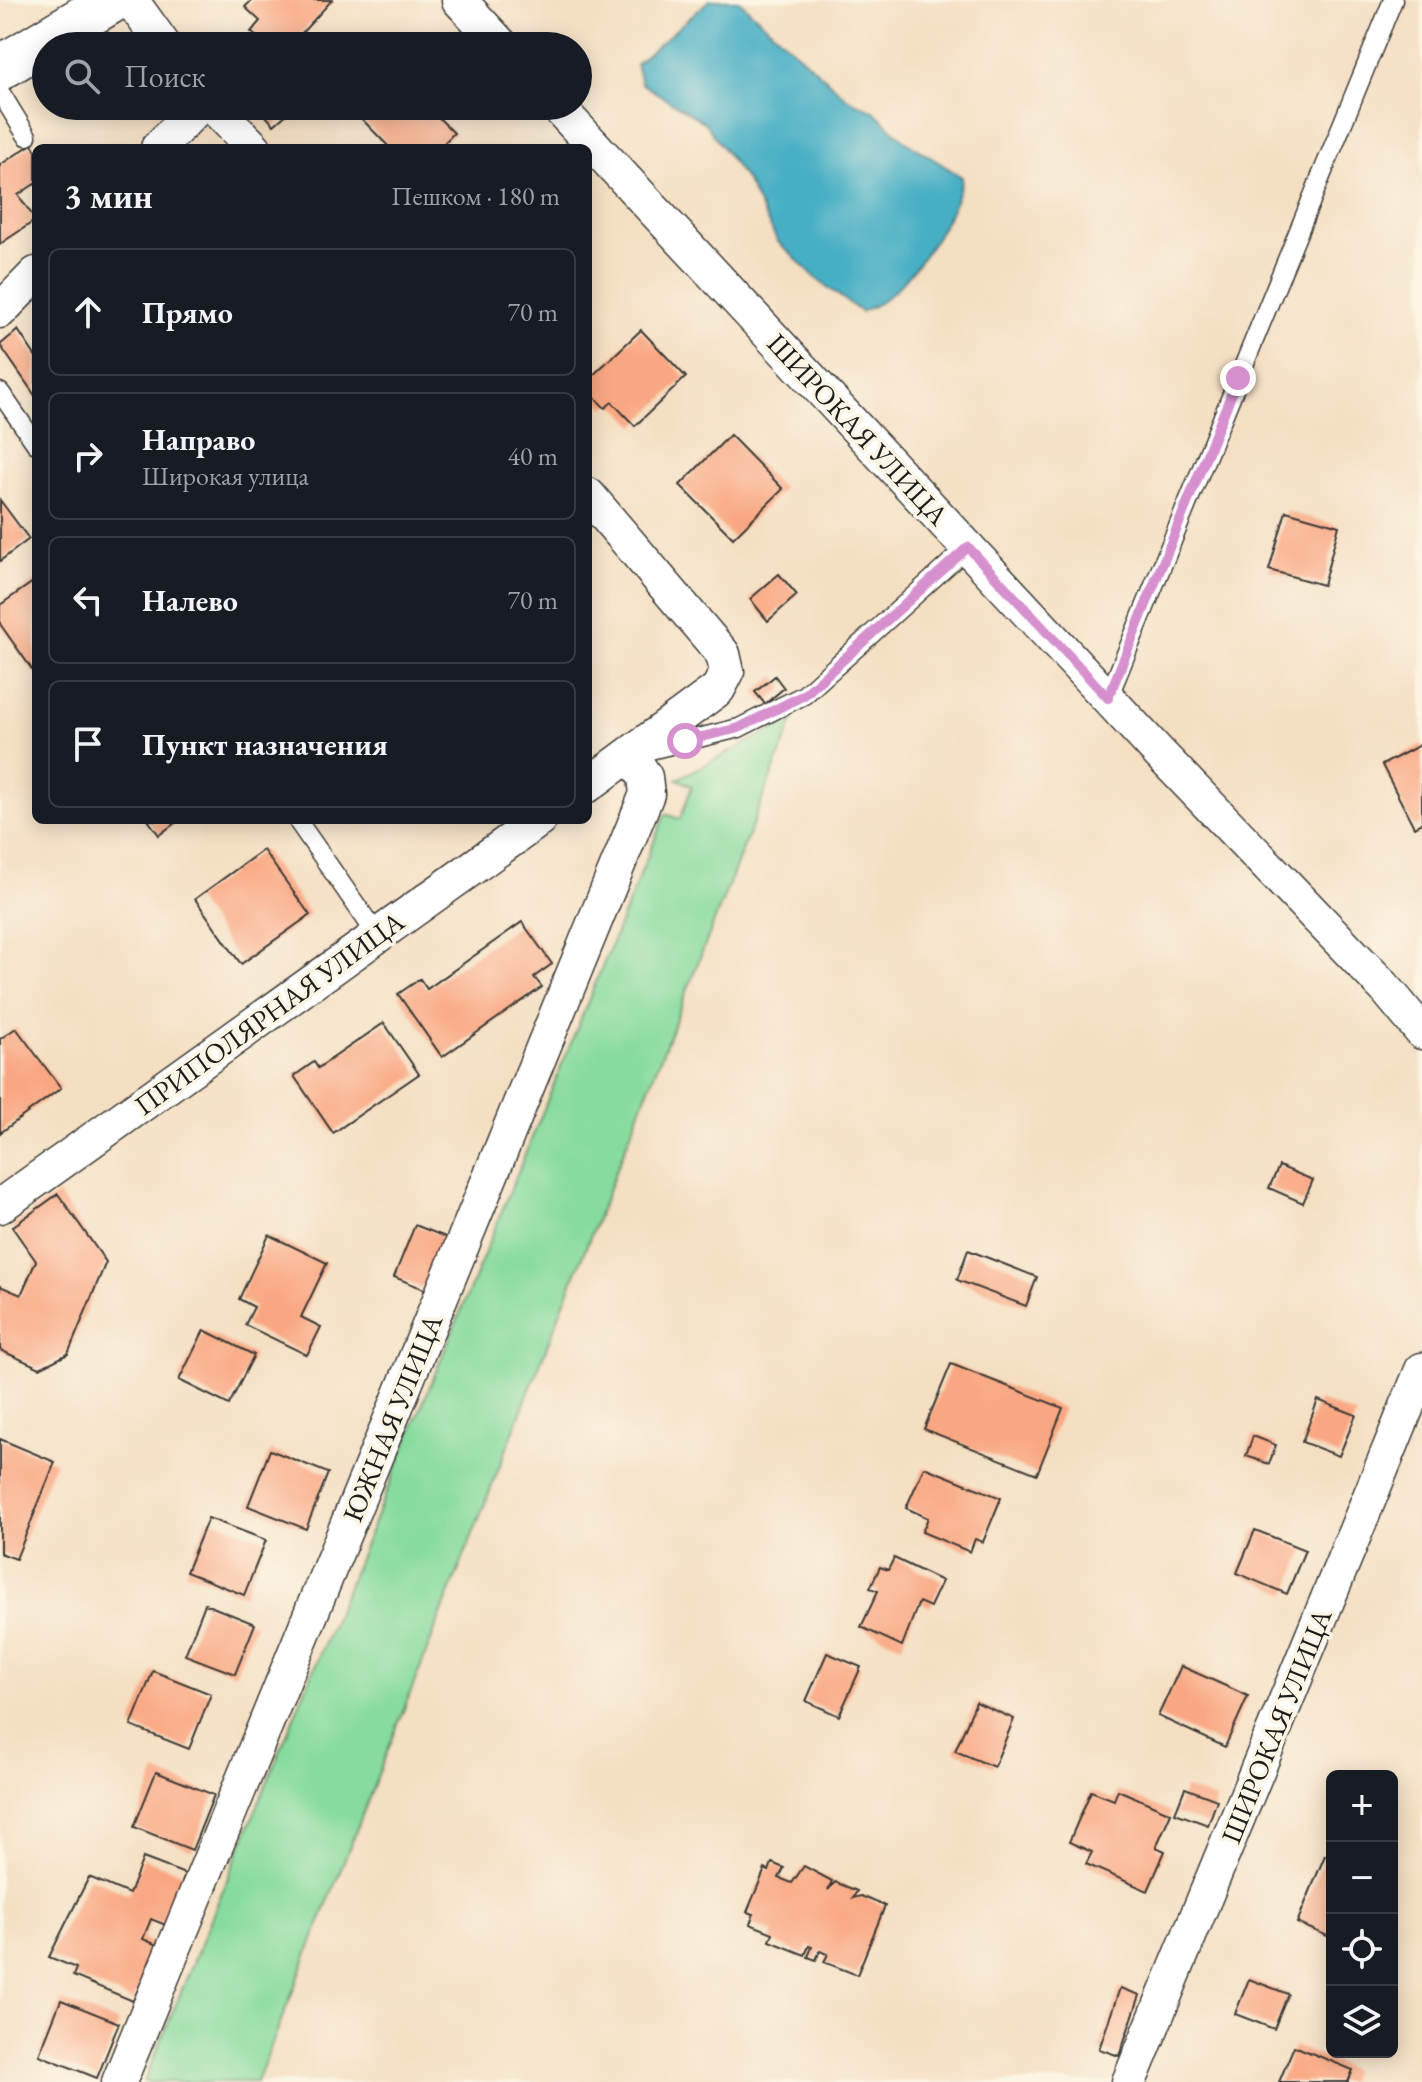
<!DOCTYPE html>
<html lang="ru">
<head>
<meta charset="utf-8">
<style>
	body { margin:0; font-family:"EB Garamond",serif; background:#20242c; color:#f1f3f6 }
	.controls { position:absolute; right:24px; bottom:24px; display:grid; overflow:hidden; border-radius:12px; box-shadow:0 4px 20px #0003 }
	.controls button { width:72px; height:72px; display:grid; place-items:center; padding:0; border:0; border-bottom:2px solid #363941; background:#171b24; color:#f1f3f6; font:40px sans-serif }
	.stop { position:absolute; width:24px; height:24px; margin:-18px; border:6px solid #d690ce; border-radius:50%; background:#fff }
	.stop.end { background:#d690ce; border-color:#fff; box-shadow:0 2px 8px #0008 }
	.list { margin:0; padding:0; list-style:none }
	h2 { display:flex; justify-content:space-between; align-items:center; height:104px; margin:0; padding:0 32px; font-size:34px }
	h2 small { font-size:26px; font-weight:400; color:#9ea1a6 }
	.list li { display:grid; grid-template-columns:52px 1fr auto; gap:24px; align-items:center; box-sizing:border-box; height:128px; margin:0 16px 16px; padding:0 16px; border:2px solid #363941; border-radius:12px }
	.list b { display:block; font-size:30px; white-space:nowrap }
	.list p { margin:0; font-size:26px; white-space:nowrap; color:#9ea1a6 }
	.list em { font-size:26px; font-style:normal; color:#9ea1a6 }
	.icon { flex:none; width:44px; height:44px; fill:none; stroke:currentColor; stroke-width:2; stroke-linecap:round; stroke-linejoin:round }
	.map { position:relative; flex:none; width:1422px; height:2082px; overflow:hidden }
	.search { position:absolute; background:#171b24; box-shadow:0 4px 20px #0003; left:32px; top:32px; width:560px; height:88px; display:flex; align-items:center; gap:20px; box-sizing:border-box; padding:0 28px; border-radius:44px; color:#9ea1a6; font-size:30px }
	.panel { position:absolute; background:#171b24; box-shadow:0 4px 20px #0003; left:32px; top:144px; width:560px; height:680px; border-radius:12px }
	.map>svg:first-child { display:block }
</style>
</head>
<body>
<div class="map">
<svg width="1422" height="2082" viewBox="0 0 1422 2082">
	<rect width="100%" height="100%" fill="#fcf5e5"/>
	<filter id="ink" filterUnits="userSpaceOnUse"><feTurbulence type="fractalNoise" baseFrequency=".0125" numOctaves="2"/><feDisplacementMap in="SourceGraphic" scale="16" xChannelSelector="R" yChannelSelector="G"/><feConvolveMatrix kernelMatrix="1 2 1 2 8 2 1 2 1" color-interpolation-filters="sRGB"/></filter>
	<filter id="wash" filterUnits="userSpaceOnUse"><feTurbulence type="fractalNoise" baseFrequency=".006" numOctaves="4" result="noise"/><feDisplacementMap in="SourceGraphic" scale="32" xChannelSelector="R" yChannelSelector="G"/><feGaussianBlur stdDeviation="1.8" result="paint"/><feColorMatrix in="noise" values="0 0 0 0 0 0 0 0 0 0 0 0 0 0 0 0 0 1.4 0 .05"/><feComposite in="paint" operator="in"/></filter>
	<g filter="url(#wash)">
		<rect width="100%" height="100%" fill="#f4dfc2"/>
		<path fill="#87db9d" stroke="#527c5c" stroke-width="2" d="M794,719L257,2082H144L665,814L680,819L692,786L677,779Z"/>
		<path fill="#46afc4" stroke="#316670" stroke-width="2" d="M710,0H738L848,99L874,111L905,141L962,177C957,213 913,278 883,300C877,305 868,308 861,312L818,280L778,242L747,182L705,123L641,83L636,64Z"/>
		<g id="blocks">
			<g fill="#f9a782">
				<path d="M252,0H332L290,46H267L251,32L260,21L245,7Z"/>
				<path d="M257,106H296L274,125Z"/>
				<path d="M353,106H427L454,133L439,148H390L351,108Z"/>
				<path d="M32,144L36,151V183L18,195L36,220L0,244V165Z"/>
				<path d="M18,330L36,357V397L0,345Z"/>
				<path d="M641,330L686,377L635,426L612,402L605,408L588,391V380Z"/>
				<path d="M730,435L783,489L733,538L680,485Z"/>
				<path d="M0,500L29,539L0,561Z"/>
				<path d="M1286,511L1339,526L1323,585L1269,570Z"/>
				<path d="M779,574L797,595L768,621L750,599Z"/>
				<path d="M36,580V675L0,624V605Z"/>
				<path d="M775,676L784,688L765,704L755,692Z"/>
				<path d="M1422,744V823L1414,827L1382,765Z"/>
				<path d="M148,820H179L159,835Z"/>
				<path d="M263,850L310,915L241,964L195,899Z"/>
				<path d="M522,922L552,964L534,977L542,987L442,1057L398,994L420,979L427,989Z"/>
				<path d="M384,1023L419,1074L333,1133L294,1076L314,1062L318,1068Z"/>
				<path d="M16,1028L61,1088L0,1133V1039Z"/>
				<path d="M1279,1166L1313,1180L1303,1203L1269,1188Z"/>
				<path d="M58,1194L106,1262L68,1354L40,1368L0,1350V1286L21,1295L36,1261L12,1227Z"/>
				<path d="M415,1225L456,1241L434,1293L394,1277Z"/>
				<path d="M269,1235L327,1263L301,1317L321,1327L307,1355L245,1325L254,1307L239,1299Z"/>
				<path d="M968,1250L1037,1277L1026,1306L957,1280Z"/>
				<path d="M204,1330L254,1355L229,1405L179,1380Z"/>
				<path d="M951,1364L1063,1408L1037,1474L924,1429Z"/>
				<path d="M1318,1400L1356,1415L1339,1456L1302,1442Z"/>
				<path d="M1253,1436L1276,1445L1269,1464L1246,1456Z"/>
				<path d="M0,1439L55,1462L16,1559L0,1553Z"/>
				<path d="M270,1450L328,1473L306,1529L248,1506Z"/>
				<path d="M924,1467L1001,1498L983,1542L975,1539L970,1552L922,1532L928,1518L906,1508Z"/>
				<path d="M208,1518L266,1540L244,1595L186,1572Z"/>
				<path d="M1255,1530L1305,1550L1287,1594L1237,1573Z"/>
				<path d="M894,1558L942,1581L930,1607L919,1602L902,1646L861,1627L878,1591L870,1588L880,1567L888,1570Z"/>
				<path d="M205,1604L255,1624L235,1674L185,1655Z"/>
				<path d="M827,1653L861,1667L839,1716L806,1701Z"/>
				<path d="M1181,1666L1248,1696L1225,1747L1158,1716Z"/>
				<path d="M153,1671L211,1694L189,1749L131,1726Z"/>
				<path d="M976,1702L1014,1719L994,1767L955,1751Z"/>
				<path d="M156,1772L214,1795L192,1850L134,1827Z"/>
				<path d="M1185,1788L1217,1800L1208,1825L1175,1813Z"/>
				<path d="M1118,1790L1171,1813L1156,1847L1165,1851L1148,1891L1086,1864L1092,1852L1069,1842L1091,1791L1114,1800Z"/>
				<path d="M1325,1855L1332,1858V1938L1297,1923Z"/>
				<path d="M143,1858L193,1877L173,1928L151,1919L143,1939L157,1945L133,2001L73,1976L76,1968L49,1957L89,1877L129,1894Z"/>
				<path d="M772,1863L784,1868L779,1878L792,1883L804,1866L832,1881L828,1890L835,1882L857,1891L853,1898L861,1896L885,1906L857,1975L824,1962L828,1954L820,1951L816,1960L808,1957L812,1947L809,1946L805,1955L770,1941L773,1933L750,1924L754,1914L747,1912L765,1869L769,1871Z"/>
				<path d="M1249,1979L1288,1994L1274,2029L1235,2014Z"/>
				<path d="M1120,1988L1140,1995L1119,2056L1099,2049Z"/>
				<path d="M61,2000L119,2023L97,2078L39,2055Z"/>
				<path d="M1294,2046L1353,2070L1348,2082H1279Z"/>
			</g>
		</g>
	</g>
	<g filter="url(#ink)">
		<use href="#blocks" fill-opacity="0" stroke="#3c3935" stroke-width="2"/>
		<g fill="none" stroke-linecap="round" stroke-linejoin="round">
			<g stroke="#3c3935" stroke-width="21">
				<g id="lane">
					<path d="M0,92L27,136"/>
					<path d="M0,392L36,444"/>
					<path d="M1108,698L1393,0"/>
					<path d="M650,750L739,728L804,695L968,547"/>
					<path d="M297,820L377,935"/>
				</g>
			</g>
			<g stroke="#3c3935" stroke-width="37">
				<g id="street">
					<path d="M131,0L164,46"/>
					<path d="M459,0L502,46"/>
					<path d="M213,106L254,148"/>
					<path d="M557,106L1158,752L1387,990L1422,1032"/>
					<path d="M158,148L199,106"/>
					<path d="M0,311L36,274"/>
					<path d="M588,495L723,654L727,672L718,689L588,785"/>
					<path d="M0,1206L539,820"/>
					<path d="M119,2082L647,794L645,777L631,755"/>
					<path d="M1129,2082L1422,1370"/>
				</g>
			</g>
			<g stroke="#3c3935" stroke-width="47">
				<path id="secondary" d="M0,68L113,0"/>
			</g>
			<use href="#lane" stroke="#fff" stroke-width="18"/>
			<use href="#street" stroke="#fff" stroke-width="34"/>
			<use href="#secondary" stroke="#fff" stroke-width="44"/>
		</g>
	</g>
	<g fill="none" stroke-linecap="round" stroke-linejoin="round" filter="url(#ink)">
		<path stroke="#d690ce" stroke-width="10" d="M685,741L739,728L804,695L968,547L1108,698L1238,378"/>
	</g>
	<g text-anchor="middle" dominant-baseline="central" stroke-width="7" stroke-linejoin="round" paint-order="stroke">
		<g font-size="28" fill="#1c1c1c" stroke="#fcf5e5">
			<text transform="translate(858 429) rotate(47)">ШИРОКАЯ УЛИЦА</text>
			<text transform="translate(269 1013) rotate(-36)">ПРИПОЛЯРНАЯ УЛИЦА</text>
			<text transform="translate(392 1418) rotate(-68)">ЮЖНАЯ УЛИЦА</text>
			<text transform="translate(1276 1726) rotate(-68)">ШИРОКАЯ УЛИЦА</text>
		</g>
	</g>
</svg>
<div class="controls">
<button>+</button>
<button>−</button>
<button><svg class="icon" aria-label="locate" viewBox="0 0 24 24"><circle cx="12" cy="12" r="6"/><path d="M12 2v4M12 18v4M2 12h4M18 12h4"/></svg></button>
<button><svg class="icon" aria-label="layers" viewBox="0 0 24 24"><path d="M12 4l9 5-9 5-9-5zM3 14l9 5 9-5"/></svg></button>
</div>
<div class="stop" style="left:685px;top:741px"></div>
<div class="stop end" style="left:1238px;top:378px"></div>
<div class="search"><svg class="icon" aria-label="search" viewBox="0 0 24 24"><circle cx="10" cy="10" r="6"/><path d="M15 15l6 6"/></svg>Поиск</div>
<section class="panel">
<h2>3 мин<small>Пешком · 180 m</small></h2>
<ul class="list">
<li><svg class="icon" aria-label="ahead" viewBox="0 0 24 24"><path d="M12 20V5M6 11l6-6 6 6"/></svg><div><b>Прямо</b></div><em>70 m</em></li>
<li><svg class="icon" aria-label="right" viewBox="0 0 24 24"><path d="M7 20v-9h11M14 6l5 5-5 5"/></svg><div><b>Направо</b><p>Широкая улица</p></div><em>40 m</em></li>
<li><svg class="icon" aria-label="left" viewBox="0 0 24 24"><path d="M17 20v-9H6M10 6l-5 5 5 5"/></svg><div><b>Налево</b></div><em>70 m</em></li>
<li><svg class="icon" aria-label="arrive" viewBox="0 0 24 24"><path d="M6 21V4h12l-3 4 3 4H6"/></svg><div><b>Пункт назначения</b></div></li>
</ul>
</section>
</div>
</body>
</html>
